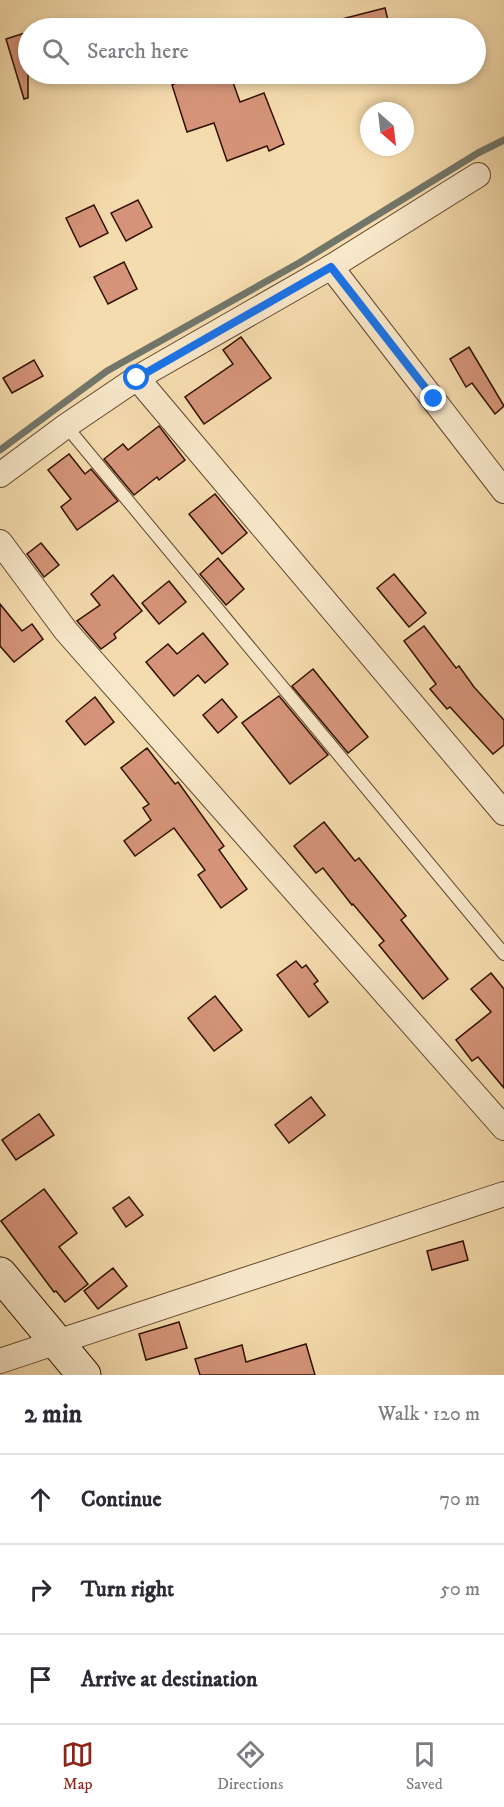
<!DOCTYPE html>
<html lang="en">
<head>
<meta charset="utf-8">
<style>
	body { margin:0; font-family:"IM FELL DW Pica",serif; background:#f7f7f7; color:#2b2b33 }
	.compass { position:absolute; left:360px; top:102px; width:54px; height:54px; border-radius:50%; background:#fff; box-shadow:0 3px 9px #0003; rotate:152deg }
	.stop { position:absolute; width:18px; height:18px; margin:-14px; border:4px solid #1a73e8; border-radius:50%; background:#fff }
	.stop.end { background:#1a73e8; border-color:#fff; box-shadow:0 2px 6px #0008 }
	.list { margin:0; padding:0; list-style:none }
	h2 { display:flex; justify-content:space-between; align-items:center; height:78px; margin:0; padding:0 24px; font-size:26px }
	h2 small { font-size:20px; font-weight:400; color:#7c7c81 }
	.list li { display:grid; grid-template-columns:39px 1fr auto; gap:18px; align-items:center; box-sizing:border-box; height:90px; padding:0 24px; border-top:2px solid #e1e1e2 }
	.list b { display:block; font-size:22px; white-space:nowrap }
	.list em { font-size:20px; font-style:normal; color:#7c7c81 }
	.icon { flex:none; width:33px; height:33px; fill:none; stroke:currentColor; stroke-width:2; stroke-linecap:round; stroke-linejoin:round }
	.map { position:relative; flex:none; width:504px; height:1375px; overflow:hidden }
	.search { position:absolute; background:#fff; box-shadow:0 3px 9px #0003; left:18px; right:18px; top:18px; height:66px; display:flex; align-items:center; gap:15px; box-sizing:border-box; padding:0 21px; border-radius:33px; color:#7c7c81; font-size:22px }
	.sheet { height:348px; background:#fff }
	nav { display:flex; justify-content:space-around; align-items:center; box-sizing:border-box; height:84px; border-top:2px solid #e1e1e2; background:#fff; font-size:16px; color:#7c7c81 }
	nav a { display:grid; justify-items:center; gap:3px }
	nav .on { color:#8f2418 }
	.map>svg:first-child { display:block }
</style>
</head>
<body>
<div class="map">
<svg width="504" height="1375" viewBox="0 0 504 1375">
	<rect width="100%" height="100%" fill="#f5dcae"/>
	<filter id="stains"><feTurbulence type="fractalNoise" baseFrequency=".00333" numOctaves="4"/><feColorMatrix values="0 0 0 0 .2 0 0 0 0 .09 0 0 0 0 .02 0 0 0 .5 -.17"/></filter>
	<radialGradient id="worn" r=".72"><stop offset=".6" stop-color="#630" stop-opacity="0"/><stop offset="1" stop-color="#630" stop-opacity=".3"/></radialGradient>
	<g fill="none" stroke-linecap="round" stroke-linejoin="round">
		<path stroke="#71766a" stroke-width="7" d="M0,450L107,371L299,263L478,153L504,140"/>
	</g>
	<g fill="#d59479" stroke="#2f1100" stroke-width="1.5">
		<path d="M385,8L390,28H331L330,22Z"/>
		<path d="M25,33L28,44V98L24,99L6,39Z"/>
		<path d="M171,74H230L240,102L264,93L284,144L269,151L267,146L227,161L214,123L187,132L172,85L174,84Z"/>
		<path d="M138,200L152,227L126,241L111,213Z"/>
		<path d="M94,205L108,233L80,247L66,218Z"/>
		<path d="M124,262L137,289L108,304L94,277Z"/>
		<path d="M241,337L271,378L204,424L185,397L233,364L223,350Z"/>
		<path d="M469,347L504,406L495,414L472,383L466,387L450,359Z"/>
		<path d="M34,360L43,376L12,393L3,378Z"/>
		<path d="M159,426L185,460L159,480L157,477L134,495L104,459L123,444L128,450Z"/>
		<path d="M69,454L85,474L91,469L118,501L77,530L61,507L71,499L48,470Z"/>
		<path d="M215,494L247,533L222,554L189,514Z"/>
		<path d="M41,543L59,565L44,577L27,554Z"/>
		<path d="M218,558L244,589L226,605L200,574Z"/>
		<path d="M394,574L426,613L409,627L377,588Z"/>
		<path d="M113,575L142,611L114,634L116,638L101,649L77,621L100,605L91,594Z"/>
		<path d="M169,581L186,602L159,624L142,603Z"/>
		<path d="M0,604L22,631L32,624L43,639L14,662L0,646Z"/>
		<path d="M424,626L456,668L459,666L474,687L504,720V745L493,754L450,707L447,709L430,689L436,684L404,641Z"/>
		<path d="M203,633L228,664L205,683L198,675L174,696L146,662L168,644L177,654Z"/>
		<path d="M313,669L368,737L348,753L292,686Z"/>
		<path d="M279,696L328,755L290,784L242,723Z"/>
		<path d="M95,697L114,722L85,745L66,721Z"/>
		<path d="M222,699L237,717L218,733L203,715Z"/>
		<path d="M147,748L175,784L178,782L224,846L219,850L247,889L221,908L198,875L205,870L174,828L135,856L124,841L151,820L143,808L149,804L121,768Z"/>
		<path d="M324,822L355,861L359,858L406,916L401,920L448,979L423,999L379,945L384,941L353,904L352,905L323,868L316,873L294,846Z"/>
		<path d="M296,961L302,968L306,965L318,981L314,984L328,1002L309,1017L277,975Z"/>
		<path d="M491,973L504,989V1088L478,1057L472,1061L456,1040L491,1012L471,989Z"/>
		<path d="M215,996L242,1030L214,1051L188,1018Z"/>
		<path d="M311,1097L325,1115L289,1143L275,1125Z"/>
		<path d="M39,1114L54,1135L16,1160L2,1140Z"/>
		<path d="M44,1189L77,1233L59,1247L88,1284L65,1302L56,1291L54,1292L1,1221Z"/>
		<path d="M129,1197L143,1215L126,1227L113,1208Z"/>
		<path d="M463,1241L468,1260L432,1270L427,1251Z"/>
		<path d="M113,1268L127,1286L98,1309L84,1291Z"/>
		<path d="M179,1322L187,1348L146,1360L139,1334Z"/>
		<path d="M306,1344L315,1375H200L195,1359L242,1345L246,1362Z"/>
	</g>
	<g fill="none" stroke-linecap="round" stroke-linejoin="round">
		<g stroke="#60442c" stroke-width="14">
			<path id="lane" d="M66,426L504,954"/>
		</g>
		<g stroke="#60442c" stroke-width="26">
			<g id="street">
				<path d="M331,267L504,491"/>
				<path d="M137,378L504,813"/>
				<path d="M0,475L66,426L137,378L331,267L478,175"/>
				<path d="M0,542L66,631L504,1128"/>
				<path d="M0,1361L504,1194"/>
			</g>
		</g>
		<g stroke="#2f1100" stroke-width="35">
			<path id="secondary" d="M0,1274L84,1375"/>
		</g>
		<use href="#lane" stroke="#f8e8ca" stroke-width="12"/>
		<use href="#street" stroke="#f8e8ca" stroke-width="24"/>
		<use href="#secondary" stroke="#f8e8ca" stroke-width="33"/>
	</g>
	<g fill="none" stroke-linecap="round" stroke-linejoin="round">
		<path stroke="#1a73e8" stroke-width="8" d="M137,378L331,267L434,399"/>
	</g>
	<rect width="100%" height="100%" filter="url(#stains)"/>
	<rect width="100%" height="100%" fill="url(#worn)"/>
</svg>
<svg class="compass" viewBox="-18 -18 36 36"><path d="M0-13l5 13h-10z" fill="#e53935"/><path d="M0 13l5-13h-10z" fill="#7c7c81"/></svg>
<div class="stop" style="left:137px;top:378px"></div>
<div class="stop end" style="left:434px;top:399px"></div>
<div class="search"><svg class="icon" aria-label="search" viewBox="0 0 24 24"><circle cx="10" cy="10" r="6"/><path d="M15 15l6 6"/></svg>Search here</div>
</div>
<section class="sheet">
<h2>2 min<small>Walk · 120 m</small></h2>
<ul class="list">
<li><svg class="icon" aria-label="ahead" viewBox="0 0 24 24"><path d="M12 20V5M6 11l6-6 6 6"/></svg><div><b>Continue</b></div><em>70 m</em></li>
<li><svg class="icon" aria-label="right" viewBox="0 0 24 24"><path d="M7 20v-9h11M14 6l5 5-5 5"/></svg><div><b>Turn right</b></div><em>50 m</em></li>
<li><svg class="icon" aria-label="arrive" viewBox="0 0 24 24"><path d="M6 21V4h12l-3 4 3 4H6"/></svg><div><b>Arrive at destination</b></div></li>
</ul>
</section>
<nav>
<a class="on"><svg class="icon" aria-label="map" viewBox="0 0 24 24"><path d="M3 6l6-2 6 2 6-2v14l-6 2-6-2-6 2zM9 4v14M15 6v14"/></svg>Map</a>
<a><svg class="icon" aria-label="directions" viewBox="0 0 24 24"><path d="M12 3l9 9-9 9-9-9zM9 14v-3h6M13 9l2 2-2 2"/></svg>Directions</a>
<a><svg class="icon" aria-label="saved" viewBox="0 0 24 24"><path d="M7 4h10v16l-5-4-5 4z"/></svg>Saved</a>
</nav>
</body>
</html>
